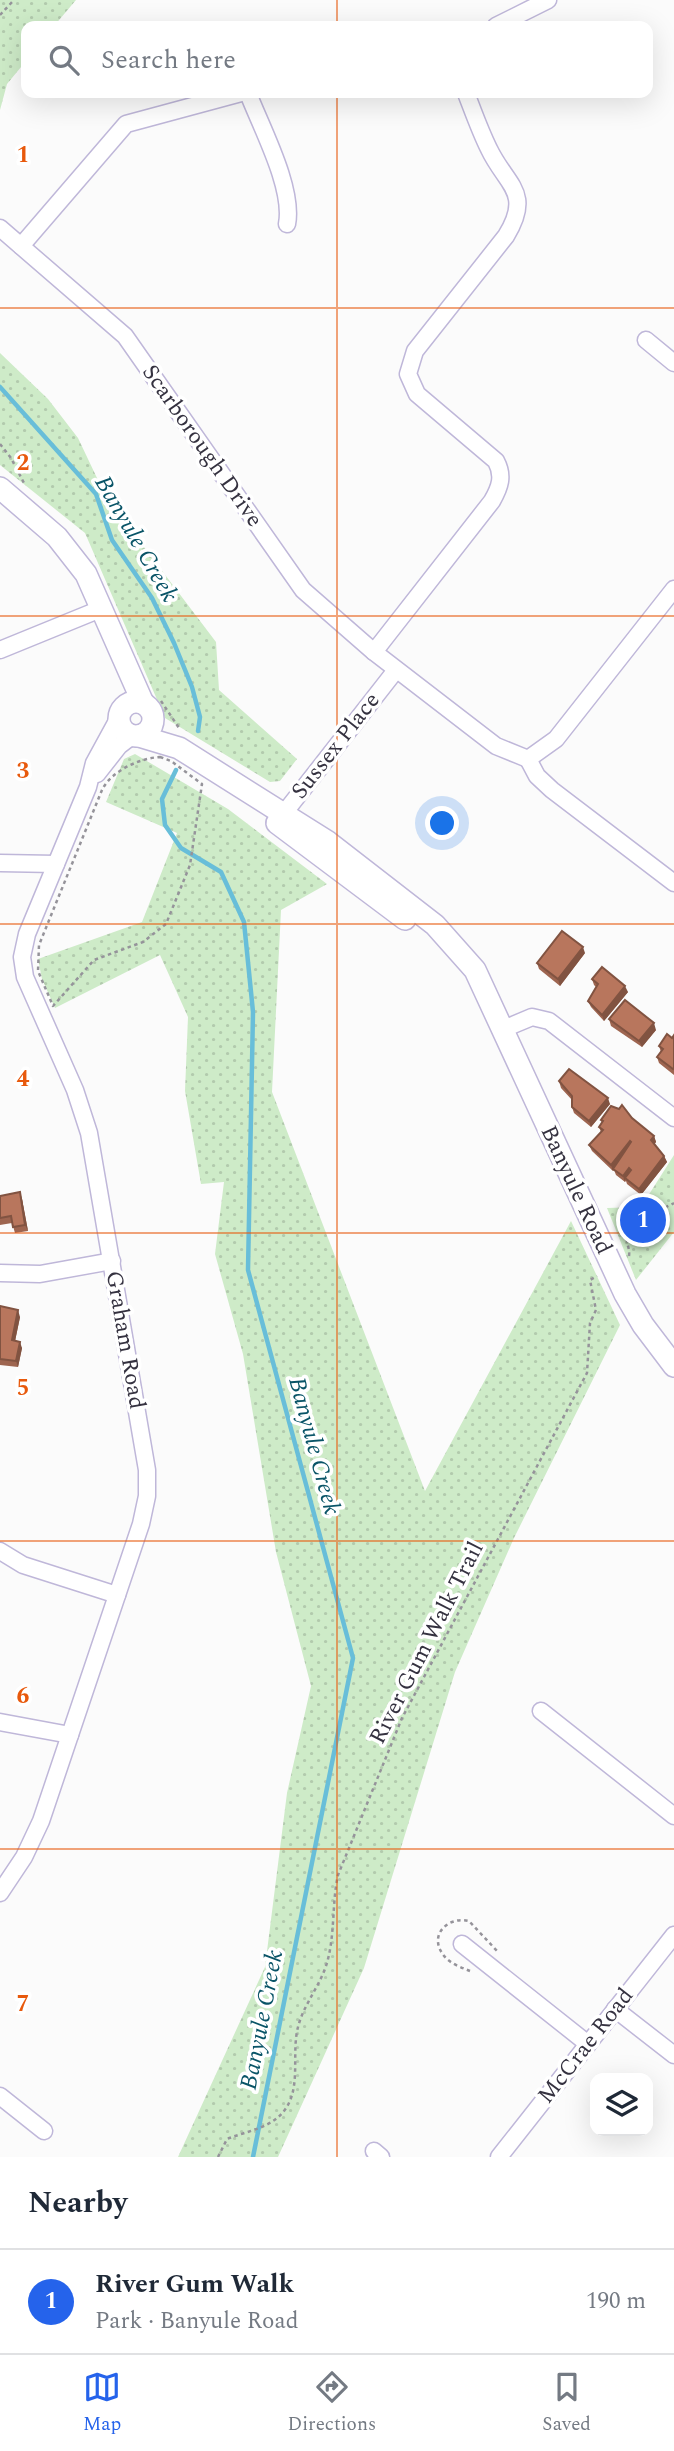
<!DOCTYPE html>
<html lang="en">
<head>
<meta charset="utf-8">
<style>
	body { margin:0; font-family:Spectral,serif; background:#f2f2f3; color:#1f2937 }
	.controls { position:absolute; right:21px; bottom:21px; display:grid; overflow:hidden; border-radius:14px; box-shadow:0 7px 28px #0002 }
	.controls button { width:63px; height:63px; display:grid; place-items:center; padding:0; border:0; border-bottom:2px solid #e0e1e3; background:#fff; color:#1f2937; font:35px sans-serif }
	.you { position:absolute; left:443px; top:824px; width:24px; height:24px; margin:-18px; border:5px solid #fff; border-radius:50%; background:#1a73e8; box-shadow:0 0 0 10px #1a73e833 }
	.badge { display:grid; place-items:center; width:46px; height:46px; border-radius:50%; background:#2563eb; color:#fff; font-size:23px; font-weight:700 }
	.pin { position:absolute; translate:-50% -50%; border:4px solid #fff; box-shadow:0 2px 7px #0006 }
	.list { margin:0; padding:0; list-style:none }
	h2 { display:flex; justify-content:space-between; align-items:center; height:91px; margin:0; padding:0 28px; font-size:30px }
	h2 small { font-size:23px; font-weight:400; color:#747a83 }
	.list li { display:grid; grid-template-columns:46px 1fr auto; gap:21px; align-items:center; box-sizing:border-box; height:105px; padding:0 28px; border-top:2px solid #e0e1e3 }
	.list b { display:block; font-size:26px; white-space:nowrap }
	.list p { margin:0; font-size:23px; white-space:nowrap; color:#747a83 }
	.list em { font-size:23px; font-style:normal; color:#747a83 }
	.icon { flex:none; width:38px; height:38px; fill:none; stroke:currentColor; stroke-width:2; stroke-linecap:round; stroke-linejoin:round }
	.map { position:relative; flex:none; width:674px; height:2157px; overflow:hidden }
	.search { position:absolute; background:#fff; box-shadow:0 7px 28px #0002; left:21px; right:21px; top:21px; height:77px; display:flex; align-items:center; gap:18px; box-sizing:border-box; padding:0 24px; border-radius:14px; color:#747a83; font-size:26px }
	.sheet { height:196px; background:#fff }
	nav { display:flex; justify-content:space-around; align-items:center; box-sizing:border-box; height:98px; border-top:2px solid #e0e1e3; background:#fff; font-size:19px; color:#747a83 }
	nav a { display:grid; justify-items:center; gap:4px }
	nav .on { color:#2563eb }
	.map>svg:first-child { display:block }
</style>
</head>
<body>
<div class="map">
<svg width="674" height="2157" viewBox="0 0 674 2157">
	<defs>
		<pattern id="grass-dots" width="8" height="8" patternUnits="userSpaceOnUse" patternTransform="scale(1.75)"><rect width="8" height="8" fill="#ceebc8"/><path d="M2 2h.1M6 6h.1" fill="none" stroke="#b2caad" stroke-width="1.8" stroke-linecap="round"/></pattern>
	</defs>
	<rect width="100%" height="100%" fill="#fbfbfb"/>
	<g fill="url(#grass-dots)">
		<path d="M0,0H76L54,26H26V61L7,84L0,110Z"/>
		<path d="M0,353L48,399L78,438L106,497L216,642L219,690L297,759L280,781L270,782L165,718L85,533L0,465Z"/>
		<path d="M135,754L228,809L327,884L281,910L272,1092L425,1491L571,1221L620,1325L514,1538L455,1672L364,1968L278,2157H178L265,1967L287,1793L311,1686L276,1552L243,1354L215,1254L224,1182L201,1184L185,1091L188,1017L160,955L55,1008L42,979L38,959L142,922L177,833L106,802L124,759Z"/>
		<path d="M674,1155V1232L636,1280L607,1208L641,1207Z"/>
	</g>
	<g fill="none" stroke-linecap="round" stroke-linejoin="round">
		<g stroke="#68bed9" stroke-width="4.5">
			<path d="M0,387L96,494L112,540L152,598L174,643L192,687L200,717L198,731"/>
			<path d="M176,770L162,799L165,825L181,848L221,872L244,922L253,1012L248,1270L353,1658L253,2157"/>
		</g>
		<g stroke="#bfb7d9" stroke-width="19">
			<g id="minor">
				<path d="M496,26L548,0"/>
				<path d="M248,93C261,127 294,188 287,224"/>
				<path d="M0,228L125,336L303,590L374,652L496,746L528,759"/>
				<path d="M21,246L126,124L241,93"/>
				<path d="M646,340L674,363"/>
				<path d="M0,650L103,608"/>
				<path d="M374,652L492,501C500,487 504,476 496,461L417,394L408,374L415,351L506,236C533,192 506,185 489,149C480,131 473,111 466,93"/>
				<path d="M528,759L556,739L674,589"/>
				<path d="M528,759L537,776L552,790L674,883"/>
				<path d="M97,774L119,746L132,736"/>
				<path d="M278,821L396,670"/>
				<path d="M0,863L56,864"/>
				<path d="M501,1030L532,1017L549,1021L674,1118"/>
				<path d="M0,1273L40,1274L112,1261"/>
				<path d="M0,1551L23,1565L117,1595"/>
				<path d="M541,1711L674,1816"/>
				<path d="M0,1722L70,1735"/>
				<path d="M0,1893L24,1857L41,1821L141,1524L147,1496V1470L89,1133L75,1090L25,977L22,957L27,934L88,787L94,763L118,719"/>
				<path d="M462,1944L588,2044"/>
				<path d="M615,2009L674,2055"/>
				<path d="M0,2096L44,2131"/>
				<path d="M374,2151L381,2157"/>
				<path d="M499,2157L674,1935"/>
			</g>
		</g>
		<g stroke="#bfb7d9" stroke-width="24">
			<g id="tertiary">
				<path d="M0,488L57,537L86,574L143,703"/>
				<circle cx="136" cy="719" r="17"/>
				<path d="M139,736L179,748L328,842L435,925L475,970L625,1294L643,1325L674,1366"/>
				<path d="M277,823L405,919"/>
			</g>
		</g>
		<g stroke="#95939a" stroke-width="2.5" stroke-dasharray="3.5 3.5" stroke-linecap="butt">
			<path d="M0,15L14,0"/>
			<path d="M0,444L11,458L24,483"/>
			<path d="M161,701L179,728"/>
			<path d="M160,757L171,761L202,784L190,865L166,924L143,942L94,960L53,1006L38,971L39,945L102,790C111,771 140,758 160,757Z"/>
			<path d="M629,1256C630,1249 627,1246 627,1239C627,1216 659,1212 674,1203"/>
			<path d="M470,1971C460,1967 448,1963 442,1953C429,1933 450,1916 469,1921L498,1952"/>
			<path d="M218,2157L227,2139C247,2131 271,2128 284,2111C302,2088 291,2054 298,2027C304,2003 322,1984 328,1959C335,1931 332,1902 338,1875L402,1718L587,1373L590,1323L596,1310L590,1280L597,1276"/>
		</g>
		<use href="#minor" stroke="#fff" stroke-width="16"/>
		<use href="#tertiary" stroke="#fff" stroke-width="21"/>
	</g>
	<g fill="#9e6550">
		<path d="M585,953L560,986L539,969L537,963Z"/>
		<path d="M592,979L628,992L604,1021L591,1007L588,1001L596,987L594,985Z"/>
		<path d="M609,1019L656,1030L642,1047L611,1026Z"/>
		<path d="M674,1035V1075L659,1063L657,1057L661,1052L659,1046L672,1038Z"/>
		<path d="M559,1081L610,1104L591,1127L574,1113L572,1107V1100L561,1088Z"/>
		<path d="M632,1118L654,1136L656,1142L654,1144L664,1156L667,1162L641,1195L627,1184L626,1181L625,1182L616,1175L614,1170L613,1171L592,1151L589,1145L601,1132L599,1127L602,1123L601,1120Z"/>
		<path d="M0,1196L22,1199L28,1231L15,1233L12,1223L0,1225Z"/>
		<path d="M0,1306L20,1317L15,1341L22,1348L18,1367L0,1365Z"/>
	</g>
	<g fill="#815341">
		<path d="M583,947L585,953L560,986L558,979Z"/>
		<path d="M625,986L628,992L604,1021L602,1015Z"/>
		<path d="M654,1023L656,1030L642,1047L639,1041Z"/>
		<path d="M608,1098L610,1104L591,1127L589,1121Z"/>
		<path d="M654,1136L656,1142L653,1146L651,1140Z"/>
		<path d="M630,1141L632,1147L613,1171L611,1165Z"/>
		<path d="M664,1156L667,1162L641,1195L639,1189Z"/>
		<path d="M629,1168L631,1175L625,1178V1182L623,1176Z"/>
		<path d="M20,1192L22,1199L28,1231L25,1225Z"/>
		<path d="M18,1310L20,1317L14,1346L12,1340Z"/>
		<path d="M20,1342L22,1348L18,1367L16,1361Z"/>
	</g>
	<g fill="#b8765d" stroke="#815341" stroke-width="2">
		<path d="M562,931L583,947L558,979L537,963Z"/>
		<path d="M602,967L625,986L602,1015L588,1001L598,984L592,979Z"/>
		<path d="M625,1000L654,1023L639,1041L609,1019Z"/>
		<path d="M667,1034L672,1038L674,1035V1068L673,1069L657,1057L663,1049L659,1046Z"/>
		<path d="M569,1069L608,1098L589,1121L572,1107V1096L559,1081Z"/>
		<path d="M622,1105L632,1118L654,1136L651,1140L664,1156L639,1189L625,1178L631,1170L629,1168L623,1176L613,1169L631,1142L630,1141L611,1165L589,1145L603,1130L599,1127L603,1121L601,1120L611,1106L619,1109Z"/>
		<path d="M20,1192L25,1225L13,1227L11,1216L0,1218V1196Z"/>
		<path d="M0,1306L18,1310L12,1340L20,1342L16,1361L0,1359Z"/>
	</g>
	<path fill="none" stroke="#e8590c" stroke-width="2" stroke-opacity="0.55" d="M337,0V26M337,93V2157M0,308H674M0,616H674M0,924H674M0,1233H674M0,1541H674M0,1849H674"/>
	<g text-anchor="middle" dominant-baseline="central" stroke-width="7" stroke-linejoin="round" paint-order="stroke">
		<g font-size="23" fill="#353240" stroke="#fff">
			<text transform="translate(202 446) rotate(55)">Scarborough Drive</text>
			<text transform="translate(336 746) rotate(-52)">Sussex Place</text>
			<text transform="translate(576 1190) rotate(65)">Banyule Road</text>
			<text transform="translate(125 1340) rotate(80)">Graham Road</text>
			<text transform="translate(427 1643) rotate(-63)">River Gum Walk Trail</text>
			<text transform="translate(586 2046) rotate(-52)">McCrae Road</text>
		</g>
		<g font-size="24" font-style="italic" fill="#095467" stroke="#fff">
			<text transform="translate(136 539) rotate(60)">Banyule Creek</text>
			<text transform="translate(314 1446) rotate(75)">Banyule Creek</text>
			<text transform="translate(262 2020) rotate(-79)">Banyule Creek</text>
		</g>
	</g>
	<g font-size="23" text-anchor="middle" font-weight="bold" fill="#e8590c" stroke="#fff" stroke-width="7" stroke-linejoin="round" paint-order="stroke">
		<text x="23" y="162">1</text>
		<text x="23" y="470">2</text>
		<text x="23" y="778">3</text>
		<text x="23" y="1086">4</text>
		<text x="23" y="1395">5</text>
		<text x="23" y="1703">6</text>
		<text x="23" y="2011">7</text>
	</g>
</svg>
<div class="controls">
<button><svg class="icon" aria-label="layers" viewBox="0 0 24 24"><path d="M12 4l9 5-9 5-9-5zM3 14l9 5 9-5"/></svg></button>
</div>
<div class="you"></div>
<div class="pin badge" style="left:643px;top:1220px">1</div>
<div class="search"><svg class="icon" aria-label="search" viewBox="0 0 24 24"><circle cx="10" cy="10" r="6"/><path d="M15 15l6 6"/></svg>Search here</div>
</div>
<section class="sheet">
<h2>Nearby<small></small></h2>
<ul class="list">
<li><span class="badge">1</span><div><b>River Gum Walk</b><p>Park · Banyule Road</p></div><em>190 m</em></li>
</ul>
</section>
<nav>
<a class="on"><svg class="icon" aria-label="map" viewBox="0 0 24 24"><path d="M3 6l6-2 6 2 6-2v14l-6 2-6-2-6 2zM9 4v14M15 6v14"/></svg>Map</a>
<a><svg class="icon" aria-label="directions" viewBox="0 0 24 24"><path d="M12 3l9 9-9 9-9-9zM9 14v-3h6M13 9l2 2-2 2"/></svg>Directions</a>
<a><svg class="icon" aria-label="saved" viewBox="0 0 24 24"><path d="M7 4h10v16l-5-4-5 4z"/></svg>Saved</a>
</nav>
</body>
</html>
